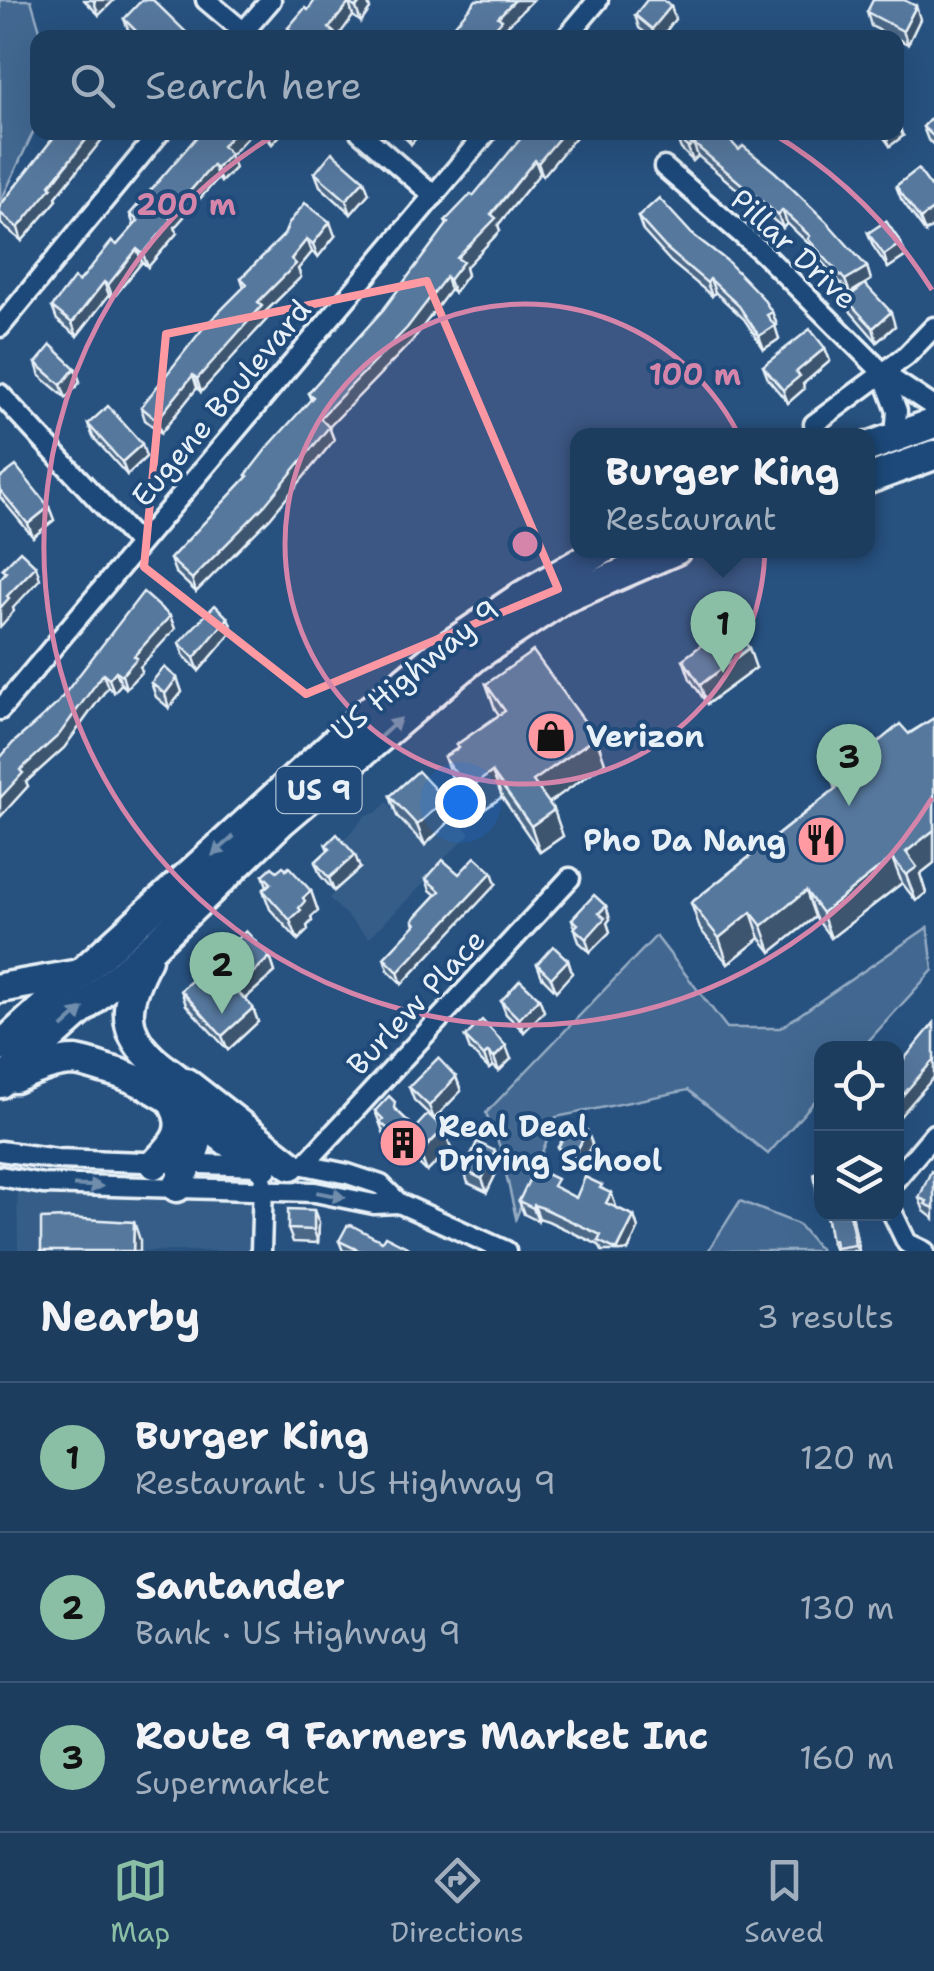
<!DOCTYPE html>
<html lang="en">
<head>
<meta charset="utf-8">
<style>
	body { margin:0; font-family:"Shantell Sans",sans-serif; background:#254465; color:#f1f3f6 }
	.controls { position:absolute; right:30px; bottom:30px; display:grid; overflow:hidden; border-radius:20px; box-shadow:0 10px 40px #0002 }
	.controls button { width:90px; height:90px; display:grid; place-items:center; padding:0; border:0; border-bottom:2px solid #3b5674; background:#1d3d5f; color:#f1f3f6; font:50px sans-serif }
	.you { position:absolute; left:460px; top:802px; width:35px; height:35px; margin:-25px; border:8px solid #fff; border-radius:50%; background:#1a73e8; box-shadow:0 0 0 15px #1a73e833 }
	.badge { display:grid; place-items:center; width:65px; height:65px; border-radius:50%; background:#8abfa5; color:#111; font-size:32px; font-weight:700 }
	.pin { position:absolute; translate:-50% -82px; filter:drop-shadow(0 2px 5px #0008) }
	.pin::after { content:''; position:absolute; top:52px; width:35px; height:30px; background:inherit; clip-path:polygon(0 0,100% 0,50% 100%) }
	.popup { position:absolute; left:570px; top:428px; width:305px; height:130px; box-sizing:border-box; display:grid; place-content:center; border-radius:20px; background:#1d3d5f; filter:drop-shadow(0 2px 8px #0005); font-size:32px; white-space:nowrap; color:#a0aebd }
	.popup b { font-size:38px; color:#f1f3f6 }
	.popup::after { content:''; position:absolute; left:50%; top:100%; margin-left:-20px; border:20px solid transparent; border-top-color:#1d3d5f }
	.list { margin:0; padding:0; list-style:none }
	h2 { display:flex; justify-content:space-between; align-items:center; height:130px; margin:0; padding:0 40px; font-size:42px }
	h2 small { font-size:32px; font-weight:400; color:#a0aebd }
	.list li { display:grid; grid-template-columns:65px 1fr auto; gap:30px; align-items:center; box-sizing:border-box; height:150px; padding:0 40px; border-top:2px solid #3b5674 }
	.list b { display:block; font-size:38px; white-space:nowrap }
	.list p { margin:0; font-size:32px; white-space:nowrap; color:#a0aebd }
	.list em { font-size:32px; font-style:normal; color:#a0aebd }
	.icon { flex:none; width:55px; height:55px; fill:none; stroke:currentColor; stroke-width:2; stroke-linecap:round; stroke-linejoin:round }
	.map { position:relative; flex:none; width:934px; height:1251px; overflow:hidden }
	.search { position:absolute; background:#1d3d5f; box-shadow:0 10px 40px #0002; left:30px; right:30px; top:30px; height:110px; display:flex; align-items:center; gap:25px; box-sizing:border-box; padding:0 35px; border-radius:20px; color:#a0aebd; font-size:38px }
	.sheet { height:580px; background:#1d3d5f }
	nav { display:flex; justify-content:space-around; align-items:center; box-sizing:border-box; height:140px; border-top:2px solid #3b5674; background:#1d3d5f; font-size:28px; color:#a0aebd }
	nav a { display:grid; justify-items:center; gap:5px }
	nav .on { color:#8abfa5 }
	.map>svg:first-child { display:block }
</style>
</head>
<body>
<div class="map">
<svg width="934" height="1251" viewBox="0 0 934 1251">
	<rect width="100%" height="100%" fill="#27517f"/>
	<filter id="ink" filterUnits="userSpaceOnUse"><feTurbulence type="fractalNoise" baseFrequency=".01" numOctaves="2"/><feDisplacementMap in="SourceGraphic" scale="20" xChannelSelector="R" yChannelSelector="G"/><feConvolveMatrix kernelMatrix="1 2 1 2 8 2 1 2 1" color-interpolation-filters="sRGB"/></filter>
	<g filter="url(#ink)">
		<g fill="#355d88">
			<path d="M387,802L397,816L452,819L456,816L470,834L438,864L440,867L369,938L329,898L363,867L341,843L366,815L376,813Z"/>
			<path d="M17,1179L262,1190L261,1251H18Z"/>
		</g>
		<g fill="#436891" stroke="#96acc4" stroke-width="2.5">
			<path d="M0,0H31L42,37L38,38L37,124L0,203Z"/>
			<path d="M928,927L933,970L862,1048H822L821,1094L768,1154L688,1090L556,1117L516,1218L500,1147L486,1113L656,936L727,1028H780Z"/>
			<path d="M740,1201L798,1224L821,1251H708Z"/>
		</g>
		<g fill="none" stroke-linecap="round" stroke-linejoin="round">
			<g stroke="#e8f1f8" stroke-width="25">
				<g id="minor">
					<path d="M206,0L251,38"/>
					<path d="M239,37L271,0"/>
					<path d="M566,38L598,0"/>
					<path d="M360,132L434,196"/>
					<path d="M664,167L762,252L883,373L934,407"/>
					<path d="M0,327L160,132"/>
					<path d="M883,374L897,411L895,437"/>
					<path d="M0,394L138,543"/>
					<path d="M814,424L906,356L934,327"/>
					<path d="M0,710L487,132"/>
					<path d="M0,1151L57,1159L259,1166"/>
					<path d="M285,1165H304L348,1174L381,1185L399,1203L506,1251"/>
					<path d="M304,1165L570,878"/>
					<path d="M0,1176L43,1184L315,1192L374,1204L399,1203"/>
					<path d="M896,1179L934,1134"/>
					<path d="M893,1214L907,1243L924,1251"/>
					<path d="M261,1251L263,1182"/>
				</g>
			</g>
			<g stroke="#e8f1f8" stroke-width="35">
				<g id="highway">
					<path d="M868,447L934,423"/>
					<path d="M868,479L934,455"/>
					<path d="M147,959C128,994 117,1026 150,1057C169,1076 179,1073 192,1100C195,1108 199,1114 200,1122C200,1144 187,1168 177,1187"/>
					<path d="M0,988L80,974"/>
					<path d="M0,1047L370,710L444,649L522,596L602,550"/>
					<path d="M15,1078C34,1070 54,1061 75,1061C84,1062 96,1066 105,1069C167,1084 210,1133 263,1166"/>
					<path d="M0,1083L155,944L282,821L476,656L561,600L676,550"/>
					<path d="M186,1083L291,1165"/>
					<path d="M155,1164C172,1146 188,1132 175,1107"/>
				</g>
			</g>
			<use href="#minor" stroke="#1f4a7a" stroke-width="18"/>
			<use href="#highway" stroke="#1f4a7a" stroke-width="28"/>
		</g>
		<g fill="#4b6787" stroke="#e8f1f8" stroke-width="2.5">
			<path d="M84,0H114L99,15Z"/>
			<path d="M367,0L370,9L361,22L353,16L338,36L340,38H291L288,28L308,10Z"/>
			<path d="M671,6L675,19L661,38H652L639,28L635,15Z"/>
			<path d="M867,12L920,19L908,44L871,26Z"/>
			<path d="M124,19L186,32L188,38H134L129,32Z"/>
			<path d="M934,115V145L928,140L923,127Z"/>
			<path d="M58,132H108L56,197L57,200L22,241L1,224L0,206Z"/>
			<path d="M259,132H283L272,144Z"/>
			<path d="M399,132H421L411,144Z"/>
			<path d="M580,132L543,176L540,173L498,225L500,231L465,268L467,275L454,293L450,290L412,341L329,427L334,440L270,518L196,592L175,572L170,559L247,477L246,475L311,400L308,393L383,310L447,225L445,221L473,196Z"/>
			<path d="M880,132H896L903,136L890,146Z"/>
			<path d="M676,136L739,150L867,267L871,280L865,284L895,326L877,342L851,312L846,299L863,286L850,293L813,252L810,245L787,223L783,228L698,156L693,161L681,149Z"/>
			<path d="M230,156L235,168L221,182L218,178L175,227L177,233L148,267L142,262L113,298L109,295L77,336L57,320L52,307L117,245L134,226L130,214Z"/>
			<path d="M918,169L925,232L901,199L896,186Z"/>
			<path d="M315,173L369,193L351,214L320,186Z"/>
			<path d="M638,217L692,234L772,312L777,325L775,326L779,339L764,349L744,319L715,292L712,296L671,262L643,231Z"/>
			<path d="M868,233L906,256L888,268L873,246Z"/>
			<path d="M284,235L335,236L318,257L312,252L298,269L301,277L264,313L267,319L201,392L197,388L161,433L145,420L141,407L244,287L241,278Z"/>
			<path d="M825,348L830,361L803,384L804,389L788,403L768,379L763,366Z"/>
			<path d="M36,363L75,368L80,382L66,398L40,376Z"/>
			<path d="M88,424L146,457L127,475L93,437Z"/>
			<path d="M0,478L49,507L54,520L33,537L0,497Z"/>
			<path d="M170,616L175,629L140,667L142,671L126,688L121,684L114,692L108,687L64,748L26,782L28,786L0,817V758Z"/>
			<path d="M228,618L233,631L199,671L184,656L179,643Z"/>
			<path d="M717,638L756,668L707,704L690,679L683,659Z"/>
			<path d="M177,678L182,692L169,708L156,697L151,683Z"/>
			<path d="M486,684L596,737L605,763L548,803L563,836L540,852L502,797L476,815L454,783L444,757L458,748L456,745L499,715L495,709Z"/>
			<path d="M934,718V863L920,874L926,893L916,901L902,883L831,938L815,917L771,952L760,938L728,964L700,929L691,903L835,789L832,780Z"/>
			<path d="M390,796L452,819L425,845L397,816Z"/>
			<path d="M326,845L360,868L334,891L320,875L315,862L328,850Z"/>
			<path d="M277,871L311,891L318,911L311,917L312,921L307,926L308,930L298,940L270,909L263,890L267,886L263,875Z"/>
			<path d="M459,874L496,884L402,984L388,970L384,958L415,925L413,920L436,895L430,890L426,879Z"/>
			<path d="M606,906L610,919L607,923L610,932L590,952L579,942L572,919Z"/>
			<path d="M270,957L275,972L245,999L253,1008L258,1022L228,1050L186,1005L181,990Z"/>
			<path d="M568,960L572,973L556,991L542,977L537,964Z"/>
			<path d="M539,998L544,1011L524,1032L506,1014L501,1001Z"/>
			<path d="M465,1037L511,1059L499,1071L493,1066L489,1069L470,1050Z"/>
			<path d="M456,1077L461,1091L434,1119L414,1100L409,1087Z"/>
			<path d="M375,1111L399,1113L415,1128L444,1129L451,1148L427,1172L410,1155L406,1159L387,1142Z"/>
			<path d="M587,1131L592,1144L579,1169L563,1160L558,1147Z"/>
			<path d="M500,1165L487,1192L468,1183L464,1170Z"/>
			<path d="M934,1173V1219L924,1211L919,1198Z"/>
			<path d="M603,1189L615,1207L634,1216L638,1229L628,1251H602L599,1245L548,1221L539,1218L538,1221L524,1214L519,1201L561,1190L576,1198Z"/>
			<path d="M826,1214H852L859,1251H835L831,1241Z"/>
			<path d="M319,1223L318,1243L293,1242L288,1229Z"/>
			<path d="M339,1241H382L415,1251H343Z"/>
		</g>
		<g fill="#3d546e" stroke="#e8f1f8" stroke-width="2.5">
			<path d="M96,0H114L99,15L94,2Z"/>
			<path d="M362,0H367L370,9L361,22L356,8Z"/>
			<path d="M515,0H533L505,28L506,33L502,38H487L498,17Z"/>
			<path d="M349,3L353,16L337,38L329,28Z"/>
			<path d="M671,6L675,19L661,38H656L652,29Z"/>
			<path d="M916,6L920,19L908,44L903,31Z"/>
			<path d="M898,123L903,136L890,146L885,133L896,132V125Z"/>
			<path d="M92,132H108L56,197L57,200L22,241L18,228Z"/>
			<path d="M235,132H252L230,156L235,168L221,182L216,169L222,146Z"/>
			<path d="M267,132H283L272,144Z"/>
			<path d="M407,132H421L411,144Z"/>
			<path d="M564,132H580L543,176L538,163Z"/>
			<path d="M693,143L698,156L693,161L688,148Z"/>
			<path d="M535,160L540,173L498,225L500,231L465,268L467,275L454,293L449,280L457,258Z"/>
			<path d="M213,165L218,178L175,227L177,233L148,267L143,254L168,216Z"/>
			<path d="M364,180L369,193L351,214L346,200Z"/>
			<path d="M934,209V226L925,232L920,219Z"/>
			<path d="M782,210L787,223L783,228L778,215Z"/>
			<path d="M330,222L335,236L318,257L313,244Z"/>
			<path d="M307,239L312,252L298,269L301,277L264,313L267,319L201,392L197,379Z"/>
			<path d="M901,243L906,256L888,268L884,255Z"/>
			<path d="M137,249L142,262L113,298L108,285Z"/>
			<path d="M867,267L871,280L850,293L845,280Z"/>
			<path d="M446,277L450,290L412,341L329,427L334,440L270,518L196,592L192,579L320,418Z"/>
			<path d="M710,279L715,292L712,296L707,283Z"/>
			<path d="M104,282L109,295L77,336L72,323Z"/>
			<path d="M772,312L777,325L775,326L779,339L764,349L759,336L767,315Z"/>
			<path d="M891,312L895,326L877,342L873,328Z"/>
			<path d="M825,348L830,361L803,384L804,389L788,403L783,390L796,372Z"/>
			<path d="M75,368L80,382L66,398L61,385Z"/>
			<path d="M193,375L197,388L161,433L157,420Z"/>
			<path d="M142,444L146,457L127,475L122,462Z"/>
			<path d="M49,507L54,520L33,537L28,524Z"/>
			<path d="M36,566L40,579L13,608L14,611L0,627V608L7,596Z"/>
			<path d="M170,616L175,629L140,667L142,671L126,688L122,675L134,656Z"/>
			<path d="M228,618L233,631L199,671L194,658Z"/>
			<path d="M749,648L756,668L707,704L700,685Z"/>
			<path d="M116,671L121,684L114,692L109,679Z"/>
			<path d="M103,674L108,687L64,748L26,782L28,786L0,817V798L20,770Z"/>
			<path d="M177,678L182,692L169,708L165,694Z"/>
			<path d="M596,737L605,763L543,807L533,781Z"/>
			<path d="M492,772L502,797L476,815L467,790Z"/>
			<path d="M445,800L452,819L425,845L417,825Z"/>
			<path d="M554,810L563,836L540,852L531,826Z"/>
			<path d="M934,830V863L920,874L926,893L916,901L906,875V852Z"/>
			<path d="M355,855L360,868L334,891L329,878Z"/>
			<path d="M892,858L902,883L831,938L822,913Z"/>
			<path d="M492,872L496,884L402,984L398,972Z"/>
			<path d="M311,891L318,911L311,917L312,921L307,926L308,930L298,940L290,920L303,898Z"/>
			<path d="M806,891L815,917L771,952L762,926Z"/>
			<path d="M606,906L610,919L607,923L610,932L590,952L586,939L599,913Z"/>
			<path d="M751,912L760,938L728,964L719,938Z"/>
			<path d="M270,957L275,972L240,1003L235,989Z"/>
			<path d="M568,960L572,973L556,991L551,978Z"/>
			<path d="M539,998L544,1011L524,1032L519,1019Z"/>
			<path d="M253,1008L258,1022L228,1050L222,1036Z"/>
			<path d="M506,1046L511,1059L499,1071L494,1058Z"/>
			<path d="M488,1052L493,1066L489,1069L484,1056Z"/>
			<path d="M934,1059V1077L896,1121V1103Z"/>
			<path d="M456,1077L461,1091L434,1119L429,1106Z"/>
			<path d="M444,1129L451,1148L427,1172L420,1153Z"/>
			<path d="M587,1131L592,1144L579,1169L574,1156Z"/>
			<path d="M402,1135L410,1155L406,1159L399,1139Z"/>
			<path d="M495,1151L500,1165L487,1192L482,1179Z"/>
			<path d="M611,1193L616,1206L611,1216L606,1203Z"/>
			<path d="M534,1205L539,1218L538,1221L533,1208Z"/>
			<path d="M314,1210L319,1223L318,1243L314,1230Z"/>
			<path d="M850,1214H852L859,1251L855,1245Z"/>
			<path d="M634,1216L638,1229L628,1251H617Z"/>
			<path d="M134,1222L140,1240V1251H133Z"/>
		</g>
		<g fill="#57789d" stroke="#e8f1f8" stroke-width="2.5">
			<path d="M142,0H153L186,32L181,38H143L124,19Z"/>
			<path d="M315,0H362L356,8L349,3L329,28L340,38H299L288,28L305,8L308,10Z"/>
			<path d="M476,0H515L498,17L502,20L487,37L479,31L474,38H444Z"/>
			<path d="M647,0H663L671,6L652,29L635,15Z"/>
			<path d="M873,0H904L916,6L903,31L867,12Z"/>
			<path d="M934,115V137L923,127Z"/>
			<path d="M58,132H92L50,185L52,187L18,228L0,213V206Z"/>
			<path d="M201,132H235L222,146L230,154L216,169L213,165L168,216L172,220L143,254L137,249L108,285L104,282L72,323L52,307L74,278L79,282L112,241L117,245L138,221L130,214Z"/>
			<path d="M526,132H564L538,163L535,160L491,214L496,218L457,258L463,262L449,280L446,277L407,328L320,418L329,427L265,505L192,579L170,559L248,476L246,475L267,448L313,397L308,393L383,310L448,223L445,221L471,194L473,196Z"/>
			<path d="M679,132H722L739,150L743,146L775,172L826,221L867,267L845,280L808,239L810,236L782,210L778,215L693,143L688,148L676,136Z"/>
			<path d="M332,152L364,180L346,200L315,173Z"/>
			<path d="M918,169L934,191V209L920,219L896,186Z"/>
			<path d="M659,198L692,234L726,260L762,297L772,312L767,315L775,326L759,336L739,306L710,279L707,283L666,248L638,217Z"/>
			<path d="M305,203L330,222L313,244L307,239L291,259L296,264L258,302L262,306L197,379L193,375L157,420L141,407L204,327L247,284L241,278L284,235L289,223Z"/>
			<path d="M886,221L901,243L884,255L868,233Z"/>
			<path d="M865,284L891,312L873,328L846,299Z"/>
			<path d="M810,329L825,348L796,372L800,376L783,390L763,366Z"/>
			<path d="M51,345L75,368L61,385L36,363Z"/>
			<path d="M108,406L142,444L122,462L88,424Z"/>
			<path d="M16,466L49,507L28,524L0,490V478Z"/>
			<path d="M20,551L36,566L7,596L9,598L0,608V579L6,572L2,569Z"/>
			<path d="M143,592L170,616L134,656L137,658L122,675L116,671L109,679L103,674L59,735L20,770L23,773L0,798V758L13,743L56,705Z"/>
			<path d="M215,605L228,618L194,658L179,643Z"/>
			<path d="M734,626L749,648L700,685L683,659L715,635L717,638Z"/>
			<path d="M533,651L596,737L533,781L554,810L531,826L492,772L467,790L444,757L459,748L456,745L505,711L486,684Z"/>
			<path d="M164,667L177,678L165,694L151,683Z"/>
			<path d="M934,718V830L906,852L917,867L906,875L892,858L822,913L806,891L762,926L751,912L719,938L691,903L837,788L832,780L900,724L909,734Z"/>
			<path d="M418,771L445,800L417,825L390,796Z"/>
			<path d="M337,834L355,855L329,878L315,862L330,849L326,845Z"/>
			<path d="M475,857L492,872L398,972L384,958L416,924L413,920L440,891L426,879L443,860L459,874Z"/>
			<path d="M283,866L286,870L289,867L311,891L303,898L305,901L299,908L301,910L290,920L263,890L271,883L263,875L272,867L277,871Z"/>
			<path d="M594,895L606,906L599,913L605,918L586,939L574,928L578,924L572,919Z"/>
			<path d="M246,931L270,957L235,989L253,1008L222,1036L181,990Z"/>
			<path d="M553,946L568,960L551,978L537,964Z"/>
			<path d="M520,980L539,998L519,1019L501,1001Z"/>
			<path d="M482,1020L506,1046L494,1058L488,1052L484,1056L465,1037Z"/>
			<path d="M934,1023V1059L896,1103V1069Z"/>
			<path d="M438,1058L456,1077L429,1106L409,1087Z"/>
			<path d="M389,1096L395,1102L394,1108L415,1128L428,1114L444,1129L420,1153L402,1135L399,1139L380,1122L383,1119L375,1111Z"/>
			<path d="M572,1123L587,1131L574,1156L558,1147Z"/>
			<path d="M477,1142L495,1151L482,1179L464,1170Z"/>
			<path d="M540,1171L557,1179L553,1186L576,1198L585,1177L602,1185L600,1188L611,1193L606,1203L634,1216L617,1250L598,1241L601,1235L543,1208L534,1205L533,1208L519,1201L530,1178L533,1179Z"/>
			<path d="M931,1171L934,1173V1208L925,1204L927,1201L919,1198Z"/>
			<path d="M822,1172V1193H817L814,1173Z"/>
			<path d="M288,1209L314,1210V1230L288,1229Z"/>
			<path d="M826,1214H850L855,1245L836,1248L834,1240L831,1241Z"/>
			<path d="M67,1218L134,1222L133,1251H41V1219Z"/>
			<path d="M351,1225L382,1241L385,1236L415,1251H360L339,1241L347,1226Z"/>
		</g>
		<defs><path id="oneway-solid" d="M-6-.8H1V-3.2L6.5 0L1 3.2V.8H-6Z" transform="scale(2.5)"/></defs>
		<g fill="#6f8dac">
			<use href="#oneway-solid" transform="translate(390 728) rotate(-42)"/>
			<use href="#oneway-solid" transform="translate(223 846) rotate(138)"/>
			<use href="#oneway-solid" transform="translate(73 1018) rotate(-42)"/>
			<use href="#oneway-solid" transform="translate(88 1186) rotate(2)"/>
			<use href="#oneway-solid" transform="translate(331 1195) rotate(11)"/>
		</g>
	</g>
	<path fill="none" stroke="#ff9aa2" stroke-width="8" stroke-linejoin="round" d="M427,281L558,589L306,694L144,567L166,334Z"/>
	<circle cx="525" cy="544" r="240" fill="#d584aa" fill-opacity=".12"/>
	<g fill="none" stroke="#d584aa" stroke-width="5">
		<circle cx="525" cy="544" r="240"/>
		<path d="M932 798A480 480 0 1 1 278 133M772 133A480 480 0 0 1 932 290"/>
	</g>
	<defs>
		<g id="shop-disc" transform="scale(2.5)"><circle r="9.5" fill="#ff9aa2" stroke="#1f4a7a"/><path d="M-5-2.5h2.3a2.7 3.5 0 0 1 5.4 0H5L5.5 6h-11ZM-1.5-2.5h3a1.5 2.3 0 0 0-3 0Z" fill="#111"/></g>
		<g id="restaurant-disc" transform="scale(2.5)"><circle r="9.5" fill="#ff9aa2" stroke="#1f4a7a"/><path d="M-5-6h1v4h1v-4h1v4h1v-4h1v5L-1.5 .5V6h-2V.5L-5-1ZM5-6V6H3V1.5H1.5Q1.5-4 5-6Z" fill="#111"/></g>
		<g id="building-disc" transform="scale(2.5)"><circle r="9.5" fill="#ff9aa2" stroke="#1f4a7a"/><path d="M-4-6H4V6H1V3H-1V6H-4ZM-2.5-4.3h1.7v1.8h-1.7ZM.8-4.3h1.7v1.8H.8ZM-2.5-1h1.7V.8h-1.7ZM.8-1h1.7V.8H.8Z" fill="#111"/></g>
	</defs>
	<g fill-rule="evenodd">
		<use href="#shop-disc" x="551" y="736"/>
		<use href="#restaurant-disc" x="821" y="840"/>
		<use href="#building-disc" x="403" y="1143"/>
	</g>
	<g text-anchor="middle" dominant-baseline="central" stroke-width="8" stroke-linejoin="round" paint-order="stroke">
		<rect fill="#1f4a7a" stroke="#acbfd2" stroke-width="2.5" x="276.5" y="767" width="85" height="46" rx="8"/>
		<g font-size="28" font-weight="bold" fill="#e8f1f8">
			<text x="319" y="790">US 9</text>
		</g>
		<g font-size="30" fill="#e8f1f8" stroke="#1f4a7a">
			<text transform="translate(794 249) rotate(43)">Pillar Drive</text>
			<text transform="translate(221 403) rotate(-50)">Eugene Boulevard</text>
			<text transform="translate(415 670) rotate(-39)">US Highway 9</text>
			<text transform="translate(416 1002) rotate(-47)">Burlew Place</text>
		</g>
		<g font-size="30" font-weight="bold" fill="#e8f1f8" stroke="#1f4a7a" text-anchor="start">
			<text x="586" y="736">Verizon</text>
			<text x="786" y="840" text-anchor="end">Pho Da Nang</text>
			<text x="438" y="1126">Real Deal<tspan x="438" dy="34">Driving School</tspan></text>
		</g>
	</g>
	<circle cx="525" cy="544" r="15" fill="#d584aa" stroke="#1f4a7a" stroke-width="5"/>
	<g font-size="30" text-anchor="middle" font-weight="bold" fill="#d584aa" stroke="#1f4a7a" stroke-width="8" stroke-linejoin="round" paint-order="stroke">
		<text x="186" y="215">200 m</text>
		<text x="695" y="385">100 m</text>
	</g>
</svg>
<div class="controls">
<button><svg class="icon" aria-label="locate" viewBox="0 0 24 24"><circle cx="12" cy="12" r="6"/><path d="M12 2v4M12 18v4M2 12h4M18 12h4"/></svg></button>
<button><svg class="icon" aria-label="layers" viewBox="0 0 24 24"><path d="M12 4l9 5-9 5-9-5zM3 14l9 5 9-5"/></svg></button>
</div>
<div class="you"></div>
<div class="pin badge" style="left:723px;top:673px">1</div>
<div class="popup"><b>Burger King</b>Restaurant</div>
<div class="pin badge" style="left:222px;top:1014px">2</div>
<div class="pin badge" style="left:849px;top:806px">3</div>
<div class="search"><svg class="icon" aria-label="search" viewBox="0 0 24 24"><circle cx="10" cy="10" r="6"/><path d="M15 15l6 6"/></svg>Search here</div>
</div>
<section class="sheet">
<h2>Nearby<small>3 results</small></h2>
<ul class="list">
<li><span class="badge">1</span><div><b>Burger King</b><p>Restaurant · US Highway 9</p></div><em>120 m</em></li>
<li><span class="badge">2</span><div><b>Santander</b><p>Bank · US Highway 9</p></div><em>130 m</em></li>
<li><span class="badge">3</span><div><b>Route 9 Farmers Market Inc</b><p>Supermarket</p></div><em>160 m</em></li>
</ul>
</section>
<nav>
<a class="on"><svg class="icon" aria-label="map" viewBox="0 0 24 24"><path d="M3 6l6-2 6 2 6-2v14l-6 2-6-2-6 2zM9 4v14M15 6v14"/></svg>Map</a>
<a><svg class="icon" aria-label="directions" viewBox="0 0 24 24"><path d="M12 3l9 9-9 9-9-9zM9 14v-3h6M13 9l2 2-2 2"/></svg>Directions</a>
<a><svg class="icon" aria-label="saved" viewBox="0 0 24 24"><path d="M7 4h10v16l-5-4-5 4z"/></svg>Saved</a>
</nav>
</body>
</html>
